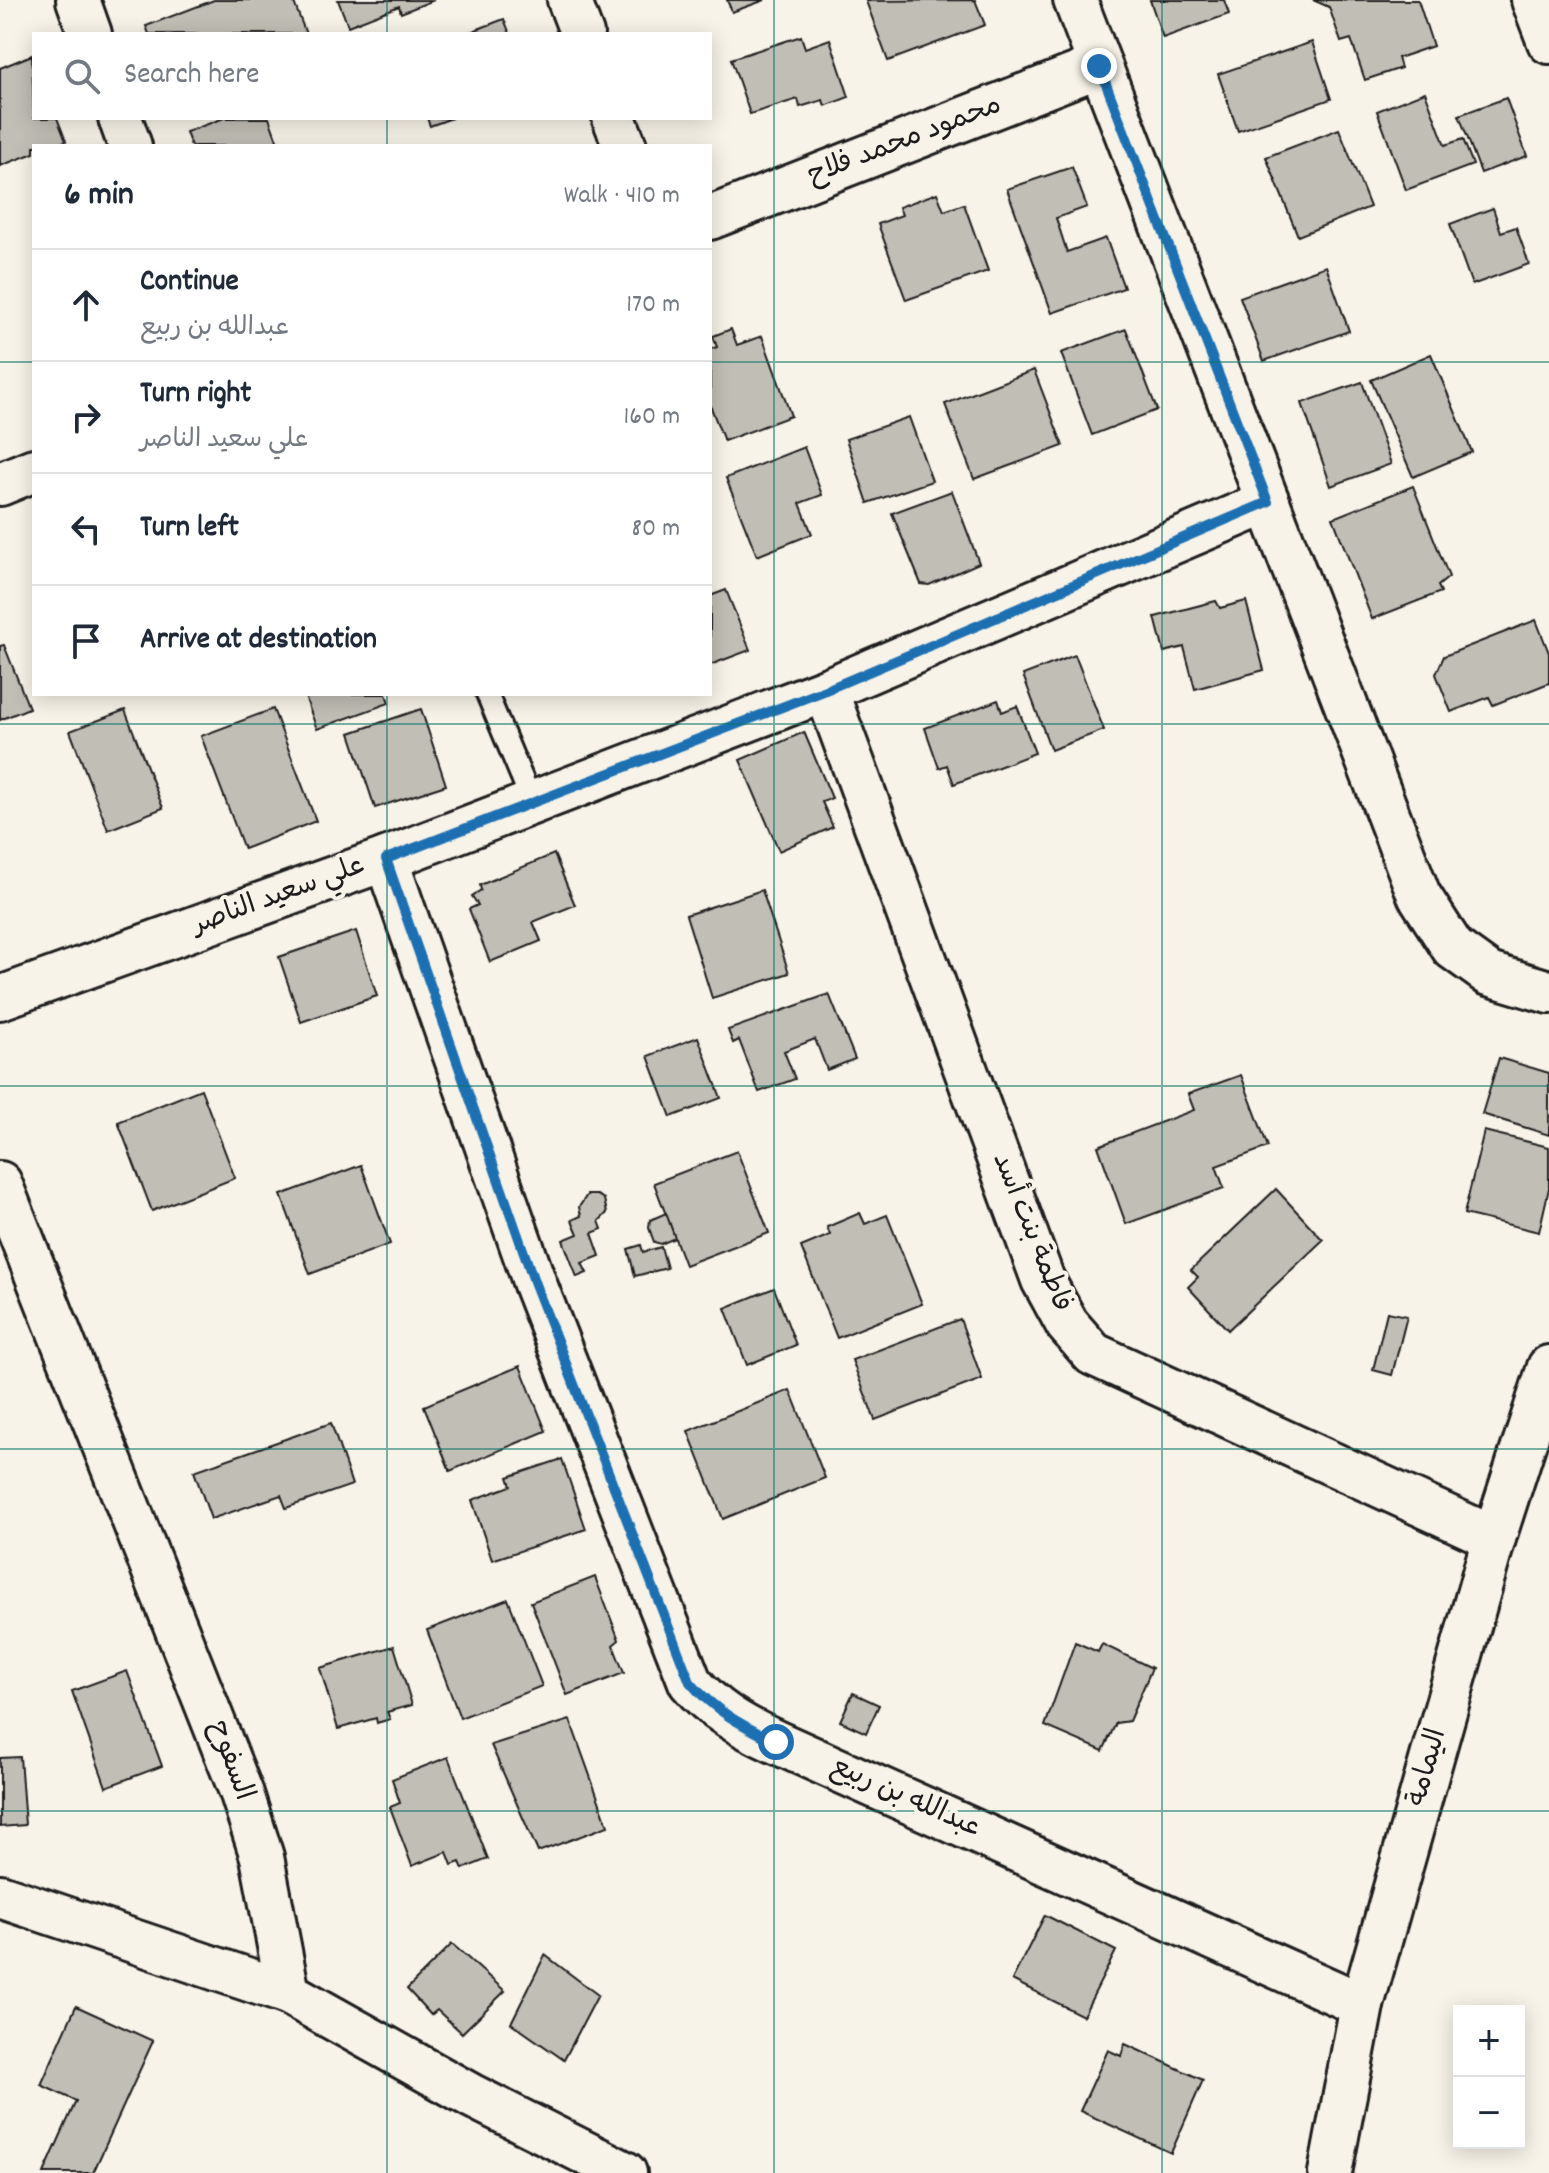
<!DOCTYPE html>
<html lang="en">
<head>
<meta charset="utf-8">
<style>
	body { margin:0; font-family:Dekko,"Playpen Sans Arabic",sans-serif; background:#f6f6f7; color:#1f2937 }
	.controls { position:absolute; right:24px; bottom:24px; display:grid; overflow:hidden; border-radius:0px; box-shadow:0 4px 20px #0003 }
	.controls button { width:72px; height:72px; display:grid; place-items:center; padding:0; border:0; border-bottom:2px solid #e0e1e3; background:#fff; color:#1f2937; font:40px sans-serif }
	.stop { position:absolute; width:24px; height:24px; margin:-18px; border:6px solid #1f6fb2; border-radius:50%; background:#fff }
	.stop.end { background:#1f6fb2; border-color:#fff; box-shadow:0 2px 8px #0008 }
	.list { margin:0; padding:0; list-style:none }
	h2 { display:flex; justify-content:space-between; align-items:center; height:104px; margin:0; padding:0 32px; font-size:34px }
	h2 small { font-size:26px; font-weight:400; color:#747a83 }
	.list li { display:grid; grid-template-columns:52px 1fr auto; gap:24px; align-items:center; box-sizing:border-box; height:112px; padding:0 32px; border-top:2px solid #e0e1e3 }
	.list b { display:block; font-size:30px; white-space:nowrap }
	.list p { margin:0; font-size:26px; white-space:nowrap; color:#747a83 }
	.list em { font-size:26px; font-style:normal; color:#747a83 }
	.icon { flex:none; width:44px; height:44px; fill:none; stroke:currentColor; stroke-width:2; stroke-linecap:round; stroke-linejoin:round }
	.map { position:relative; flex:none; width:1549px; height:2173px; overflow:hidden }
	.search { position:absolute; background:#fff; box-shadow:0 4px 20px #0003; left:32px; top:32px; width:680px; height:88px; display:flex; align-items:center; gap:20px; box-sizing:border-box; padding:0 28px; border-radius:0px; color:#747a83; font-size:30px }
	.panel { position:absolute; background:#fff; box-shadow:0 4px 20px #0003; left:32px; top:144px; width:680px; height:552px; border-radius:0px }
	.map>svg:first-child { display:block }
</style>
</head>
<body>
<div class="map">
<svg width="1549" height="2173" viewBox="0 0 1549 2173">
	<rect width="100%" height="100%" fill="#f7f3e8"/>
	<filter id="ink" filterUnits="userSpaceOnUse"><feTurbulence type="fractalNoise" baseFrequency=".0125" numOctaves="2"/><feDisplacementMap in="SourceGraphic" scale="16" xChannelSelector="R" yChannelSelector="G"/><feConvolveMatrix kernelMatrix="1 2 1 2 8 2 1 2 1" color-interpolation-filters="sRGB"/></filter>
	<g filter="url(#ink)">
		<g fill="#c0beb5" stroke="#1c1c1c" stroke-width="2">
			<path d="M214,0H293L306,34H149L146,26Z"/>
			<path d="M338,0H434L401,13L399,6L348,26Z"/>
			<path d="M727,0H765L732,12Z"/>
			<path d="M975,0L985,25L888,61L866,1Z"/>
			<path d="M1150,0H1224L1229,14L1163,38Z"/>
			<path d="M1418,0L1433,46L1398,58L1401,68L1365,80L1351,39L1341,42L1329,7L1313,0Z"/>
			<path d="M504,19L510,34H465Z"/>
			<path d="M801,36L805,48L830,39L849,97L825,106L823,100L800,107L798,99L750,114L731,59Z"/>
			<path d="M1312,42L1331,99L1238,131L1218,74Z"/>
			<path d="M32,55L34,118H57L66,141L52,146H34V153L0,166V68Z"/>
			<path d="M1425,92L1445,145L1463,139L1473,165L1406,190L1377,111Z"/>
			<path d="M1506,98L1527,156L1481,173L1459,115Z"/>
			<path d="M224,118H269L279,146H191L186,132Z"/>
			<path d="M427,118H452L430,126Z"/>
			<path d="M1339,129L1370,207L1298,236L1266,157Z"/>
			<path d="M1072,167L1087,207L1056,218L1067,252L1106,238L1124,288L1052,313L1007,189Z"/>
			<path d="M937,193L944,211L964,204L988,271L906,300L878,224L902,215L899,207Z"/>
			<path d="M1493,208L1501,232L1516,227L1529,264L1472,285L1450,224Z"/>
			<path d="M1326,266L1349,331L1264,361L1240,297Z"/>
			<path d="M731,329L737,345L762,336L791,416L724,441L710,405V349L717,347L713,336Z"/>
			<path d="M1126,329L1157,410L1092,435L1061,353Z"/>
			<path d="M1431,354L1472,452L1413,477L1371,380Z"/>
			<path d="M1034,370L1063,446L974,479L945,404Z"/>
			<path d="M1362,382L1391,464L1331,486L1302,403Z"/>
			<path d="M909,417L932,481L868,503L846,439Z"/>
			<path d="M804,447L822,495L800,503L812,534L757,556L726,478Z"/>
			<path d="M1413,486L1449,577L1438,586L1441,592L1372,619L1333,518Z"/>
			<path d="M952,491L979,563L929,585L921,584L892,513Z"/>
			<path d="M726,590L750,650L710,665V596Z"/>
			<path d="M1216,601L1220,608L1246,601L1264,670L1195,689L1184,647L1164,652L1155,617Z"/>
			<path d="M1536,620L1549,653V683L1493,705L1489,697L1451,712L1436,674L1444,656Z"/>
			<path d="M4,645L29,708L0,720V646Z"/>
			<path d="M1075,655L1104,730L1051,750L1023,675Z"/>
			<path d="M304,694H386L389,703L317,729Z"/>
			<path d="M998,700L1002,712L1017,706L1035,753L954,784L947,765L939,768L925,728Z"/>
			<path d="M273,709L316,821L244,849L201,736Z"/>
			<path d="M421,709L446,785L375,808L350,733Z"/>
			<path d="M125,710L163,808L108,830L70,731Z"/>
			<path d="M804,732L832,798L822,802L833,827L779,851L740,760Z"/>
			<path d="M554,854L575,905L533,922L541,941L490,962L469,909L478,905L472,896L481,890L480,885Z"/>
			<path d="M762,890L789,973L712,998L686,915Z"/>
			<path d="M356,931L377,996L301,1022L279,957Z"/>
			<path d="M829,994L855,1059L827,1070L815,1039L784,1051L795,1079L759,1092L739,1040L733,1043L728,1030Z"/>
			<path d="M698,1037L721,1098L671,1117L648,1056Z"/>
			<path d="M1499,1058L1549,1073V1135L1482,1114Z"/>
			<path d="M1241,1075L1268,1147L1216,1166L1224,1188L1126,1224L1098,1146L1194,1110L1188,1094Z"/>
			<path d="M201,1089L235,1178L152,1211L118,1122Z"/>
			<path d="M1484,1131L1549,1147V1188L1539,1232L1464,1214Z"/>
			<path d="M737,1151L769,1233L685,1265L654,1183Z"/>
			<path d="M361,1165L390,1244L310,1274L281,1195Z"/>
			<path d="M1276,1189L1323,1240L1228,1330L1188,1287L1198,1277L1191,1270Z"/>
			<path d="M587,1195H597L604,1199L607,1213L599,1221L602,1229L592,1233L600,1256L582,1263L587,1273L577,1277L563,1240L578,1234L572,1220L581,1216L579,1207Z"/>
			<path d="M666,1213L675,1238L661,1244L654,1242L649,1228L650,1220Z"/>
			<path d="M860,1213L865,1224L887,1215L922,1304L837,1338L801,1247L830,1235L827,1227Z"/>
			<path d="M641,1245L643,1252L661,1247L667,1268L635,1276L628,1249Z"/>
			<path d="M774,1288L796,1345L747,1365L725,1308Z"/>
			<path d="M1387,1312L1407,1316L1392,1375L1373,1370Z"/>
			<path d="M960,1319L982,1379L875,1420L852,1360Z"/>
			<path d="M520,1366L546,1431L450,1471L424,1406Z"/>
			<path d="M790,1390L825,1478L723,1519L688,1431Z"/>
			<path d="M331,1423L352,1485L286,1508L281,1495L211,1519L194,1471Z"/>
			<path d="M562,1459L586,1529L492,1560L472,1500L511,1486L508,1477Z"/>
			<path d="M595,1577L619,1640L613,1645L624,1673L567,1695L531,1602Z"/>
			<path d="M508,1599L542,1686L460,1718L427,1630Z"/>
			<path d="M1075,1642L1098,1652L1102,1644L1152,1668L1129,1721L1116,1723L1103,1751L1045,1726Z"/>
			<path d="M394,1646L412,1705L387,1712L390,1719L377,1723L376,1718L338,1729L320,1668Z"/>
			<path d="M127,1671L162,1766L106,1787L72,1691Z"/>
			<path d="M853,1693L879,1705L866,1733L840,1721Z"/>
			<path d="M570,1720L608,1826L538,1852L491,1745Z"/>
			<path d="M20,1757L25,1825L0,1827V1758Z"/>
			<path d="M448,1757L488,1859L463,1869L460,1862L452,1865L447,1852L412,1866L390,1807L400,1803L392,1779Z"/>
			<path d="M1045,1915L1116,1951L1083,2016L1012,1980Z"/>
			<path d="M452,1944L505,1991L462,2033L437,2010L431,2015L407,1989Z"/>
			<path d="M545,1955L598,1995L564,2060L511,2023Z"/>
			<path d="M76,2006L153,2041L93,2173H44L76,2101L41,2085Z"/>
			<path d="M1125,2044L1203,2080L1171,2153L1080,2111L1108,2050L1121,2056Z"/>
		</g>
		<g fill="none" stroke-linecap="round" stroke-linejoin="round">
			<g stroke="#1c1c1c" stroke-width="26">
				<path id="lane" d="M487,694L532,802"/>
			</g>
			<g stroke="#1c1c1c" stroke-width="48">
				<g id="street">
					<path d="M78,0L90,34"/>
					<path d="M569,0L582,34"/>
					<path d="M1075,0L1419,895L1453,948L1489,974L1549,992"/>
					<path d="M1533,0L1549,42"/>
					<path d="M120,118L130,146"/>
					<path d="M614,118L625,146"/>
					<path d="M710,218L1099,66"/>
					<path d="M0,484L34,470"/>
					<path d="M826,690L1043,1280L1067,1324L1093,1354L1494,1538"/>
					<path d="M386,859L535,1284L690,1682C713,1710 743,1727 776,1742L1362,2005"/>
					<path d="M0,998L386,859L826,690L1268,502"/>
					<path d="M0,1183L242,1794L262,1857L288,1993L472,2096L625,2173"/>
					<path d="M0,1896L288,1993"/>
					<path d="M1330,2173L1362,2005L1494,1538L1549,1367"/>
				</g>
			</g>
			<use href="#lane" stroke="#f7f3e8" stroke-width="20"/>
			<use href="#street" stroke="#f7f3e8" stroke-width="42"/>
		</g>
	</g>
	<g fill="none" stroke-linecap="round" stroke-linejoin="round" filter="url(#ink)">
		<path stroke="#1f6fb2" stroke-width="10" d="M776,1742C743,1726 713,1710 690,1682L535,1284L386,859L826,690L1268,502L1099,66"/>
	</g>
	<path fill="none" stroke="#0f766e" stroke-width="2" stroke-opacity="0.55" d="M387,0V34M774,0V2173M1162,0V2173M387,118V146M0,362H34M710,362H1549M387,694V2173M0,724H1549M0,1086H1549M0,1449H1549M0,1811H1549"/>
	<g text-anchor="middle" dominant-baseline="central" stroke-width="8" stroke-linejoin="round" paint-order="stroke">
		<g font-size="28" fill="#1c1c1c" stroke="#f7f3e8">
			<text transform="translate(905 142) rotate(-21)">محمود محمد فلاح</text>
			<text transform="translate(279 897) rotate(-20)">علي سعيد الناصر</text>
			<text transform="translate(1030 1233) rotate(68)">فاطمة بنت أسد</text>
			<text transform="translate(229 1761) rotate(70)">السفوح</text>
			<text transform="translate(1429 1768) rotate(-74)">اليمامة</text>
			<text transform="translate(905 1799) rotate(24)">عبدالله بن ربيع</text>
		</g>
	</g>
</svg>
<div class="controls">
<button>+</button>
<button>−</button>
</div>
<div class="stop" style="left:776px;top:1742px"></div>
<div class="stop end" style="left:1099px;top:66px"></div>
<div class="search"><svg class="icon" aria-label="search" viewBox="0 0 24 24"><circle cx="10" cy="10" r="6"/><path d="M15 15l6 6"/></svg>Search here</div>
<section class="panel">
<h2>6 min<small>Walk · 410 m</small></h2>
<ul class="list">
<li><svg class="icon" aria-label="ahead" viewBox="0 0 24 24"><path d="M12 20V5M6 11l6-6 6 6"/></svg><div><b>Continue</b><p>عبدالله بن ربيع</p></div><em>170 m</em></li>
<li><svg class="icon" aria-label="right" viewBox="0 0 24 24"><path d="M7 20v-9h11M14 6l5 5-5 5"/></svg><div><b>Turn right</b><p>علي سعيد الناصر</p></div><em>160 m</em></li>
<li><svg class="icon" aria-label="left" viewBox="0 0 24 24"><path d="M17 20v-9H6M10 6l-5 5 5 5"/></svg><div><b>Turn left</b></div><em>80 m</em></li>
<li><svg class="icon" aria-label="arrive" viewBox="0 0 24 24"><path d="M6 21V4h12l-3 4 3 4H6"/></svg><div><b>Arrive at destination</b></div></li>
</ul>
</section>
</div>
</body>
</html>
